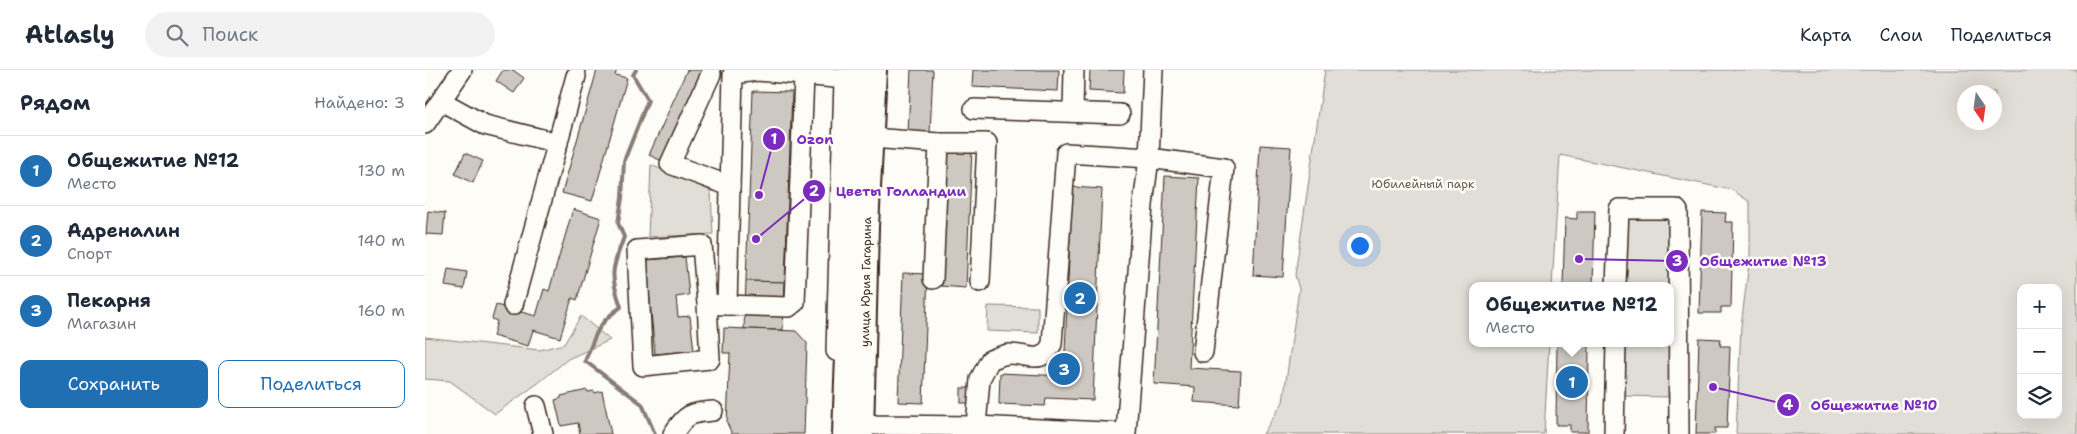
<!DOCTYPE html>
<html lang="ru">
<head>
<meta charset="utf-8">
<style>
	body { margin:0; font-family:"Shantell Sans",sans-serif; background:#f2f2f3; color:#1f2937 }
	.controls { position:absolute; right:15px; bottom:15px; display:grid; overflow:hidden; border-radius:10px; box-shadow:0 5px 20px #0002 }
	.controls button { width:45px; height:45px; display:grid; place-items:center; padding:0; border:0; border-bottom:1px solid #e0e1e3; background:#fff; color:#1f2937; font:25px sans-serif }
	.compass { position:absolute; left:1532px; top:15px; width:45px; height:45px; border-radius:50%; background:#fff; box-shadow:0 5px 20px #0002; rotate:167deg }
	.you { position:absolute; left:934px; top:175px; width:18px; height:18px; margin:-12px; border:4px solid #fff; border-radius:50%; background:#1a73e8; box-shadow:0 0 0 8px #1a73e833 }
	.badge { display:grid; place-items:center; width:32px; height:32px; border-radius:50%; background:#1f6fb2; color:#fff; font-size:16px; font-weight:700 }
	.pin { position:absolute; translate:-50% -50%; border:2px solid #fff; box-shadow:0 1px 5px #0006 }
	.popup { position:absolute; left:1044px; top:212px; width:205px; height:65px; box-sizing:border-box; display:grid; place-content:center; border-radius:10px; background:#fff; filter:drop-shadow(0 1px 4px #0005); font-size:16px; white-space:nowrap; color:#747a83 }
	.popup b { font-size:19px; color:#1f2937 }
	.popup::after { content:''; position:absolute; left:50%; top:100%; margin-left:-10px; border:10px solid transparent; border-top-color:#fff }
	.list { margin:0; padding:0; list-style:none }
	h2 { display:flex; justify-content:space-between; align-items:center; height:65px; margin:0; padding:0 20px; font-size:21px }
	h2 small { font-size:16px; font-weight:400; color:#747a83 }
	.list li { display:grid; grid-template-columns:32px 1fr auto; gap:15px; align-items:center; box-sizing:border-box; height:70px; padding:0 20px; border-top:1px solid #e0e1e3 }
	.list b { display:block; font-size:19px; white-space:nowrap }
	.list p { margin:0; font-size:16px; white-space:nowrap; color:#747a83 }
	.list em { font-size:16px; font-style:normal; color:#747a83 }
	.actions { display:flex; gap:10px; padding:15px 20px }
	.actions a { flex:1; padding:11px 0; border:1px solid #1f6fb2; border-radius:10px; text-align:center; font-size:18px; color:#1f6fb2 }
	.actions .main { background:#1f6fb2; color:#fff }
	.icon { flex:none; width:28px; height:28px; fill:none; stroke:currentColor; stroke-width:2; stroke-linecap:round; stroke-linejoin:round }
	.map { position:relative; flex:none; width:1652px; height:364px; overflow:hidden }
	header { display:flex; align-items:center; gap:30px; box-sizing:border-box; height:70px; padding:0 25px; background:#fff; border-bottom:1px solid #e0e1e3 }
	header strong { font-size:24px }
	nav { display:flex; gap:28px; margin-inline-start:auto; font-size:18px }
	.search { width:350px; height:45px; background:#f2f2f3; display:flex; align-items:center; gap:12px; box-sizing:border-box; padding:0 18px; border-radius:28px; color:#747a83; font-size:19px }
	main { display:flex }
	aside { flex:1; background:#fff }
	.map>svg:first-child { display:block }
</style>
</head>
<body>
<header>
<strong>Atlasly</strong>
<div class="search"><svg class="icon" aria-label="search" viewBox="0 0 24 24"><circle cx="10" cy="10" r="6"/><path d="M15 15l6 6"/></svg>Поиск</div>
<nav><a>Карта</a><a>Слои</a><a>Поделиться</a></nav>
</header>
<main>
<aside>
<h2>Рядом<small>Найдено: 3</small></h2>
<ul class="list">
<li><span class="badge">1</span><div><b>Общежитие №12</b><p>Место</p></div><em>130 m</em></li>
<li><span class="badge">2</span><div><b>Адреналин</b><p>Спорт</p></div><em>140 m</em></li>
<li><span class="badge">3</span><div><b>Пекарня</b><p>Магазин</p></div><em>160 m</em></li>
</ul>
<div class="actions"><a class="main">Сохранить</a><a>Поделиться</a></div>
</aside>
<div class="map">
<svg width="1652" height="364" viewBox="0 0 1652 364">
	<rect width="100%" height="100%" fill="#fdfcf7"/>
	<filter id="ink" filterUnits="userSpaceOnUse"><feTurbulence type="fractalNoise" baseFrequency=".02" numOctaves="2"/><feDisplacementMap in="SourceGraphic" scale="10" xChannelSelector="R" yChannelSelector="G"/><feConvolveMatrix kernelMatrix="1 2 1 2 8 2 1 2 1" color-interpolation-filters="sRGB"/></filter>
	<g filter="url(#ink)">
		<g fill="#e1ded7" stroke="#8e847a" fill-rule="evenodd">
			<path d="M900,0H1652V364H1311L1316,256L1325,185V132L1307,120L1135,85L1127,216H1048V273H1124L1119,364H838L858,332L874,219L870,205ZM1540,22H1570V52H1540ZM1596,218H1633V345H1596Z"/>
			<path d="M226,95L286,121L288,164L223,167Z"/>
			<path d="M1197,147H1245L1244,216H1197Z"/>
			<path d="M563,236L613,237V263L562,261Z"/>
			<path d="M156,246L185,270L143,289L112,314L70,344L25,311L0,309V267L114,280L139,274Z"/>
			<path d="M1197,273H1244L1243,327L1197,326Z"/>
		</g>
		<g fill="none" stroke-linecap="round" stroke-linejoin="round">
			<path stroke="#887d74" stroke-width="4" d="M211,0L208,5L223,30L199,91L197,128L193,153L199,167C187,200 184,202 196,237C171,254 171,265 160,291L217,334L230,364"/>
		</g>
		<g fill="#cdc8c2" stroke="#3b2a1e">
			<path d="M78,0H88L99,8L89,23L71,11Z"/>
			<path d="M172,0H192L190,5L202,8L167,131L137,123Z"/>
			<path d="M262,0H279L237,91L224,85Z"/>
			<path d="M486,0H508L505,63H483Z"/>
			<path d="M548,0H634L633,21L547,17Z"/>
			<path d="M665,0H699L698,23L664,21Z"/>
			<path d="M328,21L367,22L360,212L321,211Z"/>
			<path d="M835,75L866,77L858,207L828,205Z"/>
			<path d="M522,78L547,79L541,218L516,216Z"/>
			<path d="M40,83L58,91L48,113L30,104Z"/>
			<path d="M740,106L774,108L764,298L816,301L814,335L769,332L770,317L729,314Z"/>
			<path d="M647,117L677,119L668,330L621,328L620,336L574,334L575,303L639,306Z"/>
			<path d="M148,139L176,148L152,230L147,228L135,268L108,260L103,276L68,266L72,251L67,249L71,235L111,246L119,219L124,221Z"/>
			<path d="M3,141L20,143L18,165L1,164Z"/>
			<path d="M1152,141H1170L1168,216H1138L1140,148L1152,149Z"/>
			<path d="M1277,142L1301,143L1300,152H1308L1306,237H1296V243H1274Z"/>
			<path d="M260,187L264,225L251,227L253,247L265,246L269,281L230,284L221,190Z"/>
			<path d="M23,199L42,202L39,219L20,216Z"/>
			<path d="M478,203L503,204L498,333L473,332Z"/>
			<path d="M321,211L360,212L358,260L319,259Z"/>
			<path d="M299,258L371,261L382,273L379,364H307L302,353L305,283H298Z"/>
			<path d="M1274,268L1296,269L1295,276H1305L1302,358H1290V364H1271Z"/>
			<path d="M1132,273H1164L1163,362H1145V355H1131Z"/>
			<rect x="536" y="318" width="13" height="15"/>
			<path d="M162,320L163,322L169,321L170,323L177,321L186,364H155L153,353L136,356L130,330L136,328V326Z"/>
		</g>
		<g fill="none" stroke-linecap="round" stroke-linejoin="round">
			<g stroke="#3b2a1e" stroke-width="22">
				<g id="minor">
					<path d="M286,4L245,94L305,116"/>
					<path d="M379,6L370,232L364,237L302,235L308,4L333,1L432,10"/>
					<path d="M16,31L60,55L133,73"/>
					<path d="M549,39L695,44"/>
					<path d="M648,42L649,0"/>
					<path d="M0,54L37,0"/>
					<path d="M446,68L514,73L508,209"/>
					<path d="M514,73H562L555,212"/>
					<path d="M1191,216L1194,139H1251L1253,141L1254,364"/>
					<path d="M282,234L277,175L212,180L218,296L285,289L282,234L302,235"/>
					<path d="M88,235L151,6"/>
					<path d="M411,281L419,10"/>
					<path d="M111,336L118,364"/>
					<path d="M438,352L450,355L551,356L701,363L718,135L724,88L799,98L778,282"/>
					<path d="M551,356L555,309L565,290C571,288 578,284 585,284C604,284 616,296 627,274L641,83L724,88L728,0"/>
					<path d="M248,364C261,344 265,343 288,341"/>
					<path d="M1189,364L1191,273"/>
				</g>
			</g>
			<g stroke="#3b2a1e" stroke-width="26">
				<g id="major">
					<path d="M419,364L433,0"/>
					<path d="M437,364L442,157L450,0"/>
				</g>
			</g>
			<use href="#minor" stroke="#fdfcf7" stroke-width="19"/>
			<use href="#major" stroke="#fdfcf7" stroke-width="22"/>
		</g>
	</g>
	<g text-anchor="middle" dominant-baseline="central" stroke-width="5" stroke-linejoin="round" paint-order="stroke">
		<g font-size="12" fill="#64574c" stroke="#fdfcf7">
			<text x="998" y="114">Юбилейный парк</text>
		</g>
		<g font-size="12" fill="#3b2a1e" stroke="#fdfcf7">
			<text transform="translate(441 212) rotate(-89)">улица Юрия Гагарина</text>
		</g>
	</g>
	<path fill="none" stroke="#7b2cbf" stroke-width="2" d="M334 125L349 69M331 169L389 121M1154 189L1252 191M1288 317L1363 335"/>
	<g fill="#7b2cbf" stroke="#fdfcf7" stroke-width="2">
		<circle cx="334" cy="125" r="5"/>
		<circle cx="331" cy="169" r="5"/>
		<circle cx="1154" cy="189" r="5"/>
		<circle cx="1288" cy="317" r="5"/>
		<circle cx="349" cy="69" r="12"/>
		<circle cx="389" cy="121" r="12"/>
		<circle cx="1252" cy="191" r="12"/>
		<circle cx="1363" cy="335" r="12"/>
	</g>
	<g font-size="15" text-anchor="middle" font-weight="bold" fill="#fff">
		<text x="349" y="74">1</text>
		<text x="389" y="126">2</text>
		<text x="1252" y="196">3</text>
		<text x="1363" y="340">4</text>
	</g>
	<g font-size="14" text-anchor="middle" font-weight="bold" fill="#7b2cbf" stroke="#fdfcf7" stroke-width="5" stroke-linejoin="round" paint-order="stroke">
		<text x="390" y="74">Ozon</text>
		<text x="476" y="126">Цветы Голландии</text>
		<text x="1338" y="196">Общежитие №13</text>
		<text x="1449" y="340">Общежитие №10</text>
	</g>
</svg>
<div class="controls">
<button>+</button>
<button>−</button>
<button><svg class="icon" aria-label="layers" viewBox="0 0 24 24"><path d="M12 4l9 5-9 5-9-5zM3 14l9 5 9-5"/></svg></button>
</div>
<svg class="compass" viewBox="-18 -18 36 36"><path d="M0-13l5 13h-10z" fill="#e53935"/><path d="M0 13l5-13h-10z" fill="#747a83"/></svg>
<div class="you"></div>
<div class="pin badge" style="left:1147px;top:312px">1</div>
<div class="popup"><b>Общежитие №12</b>Место</div>
<div class="pin badge" style="left:655px;top:228px">2</div>
<div class="pin badge" style="left:639px;top:299px">3</div>
</div>
</main>
</body>
</html>
